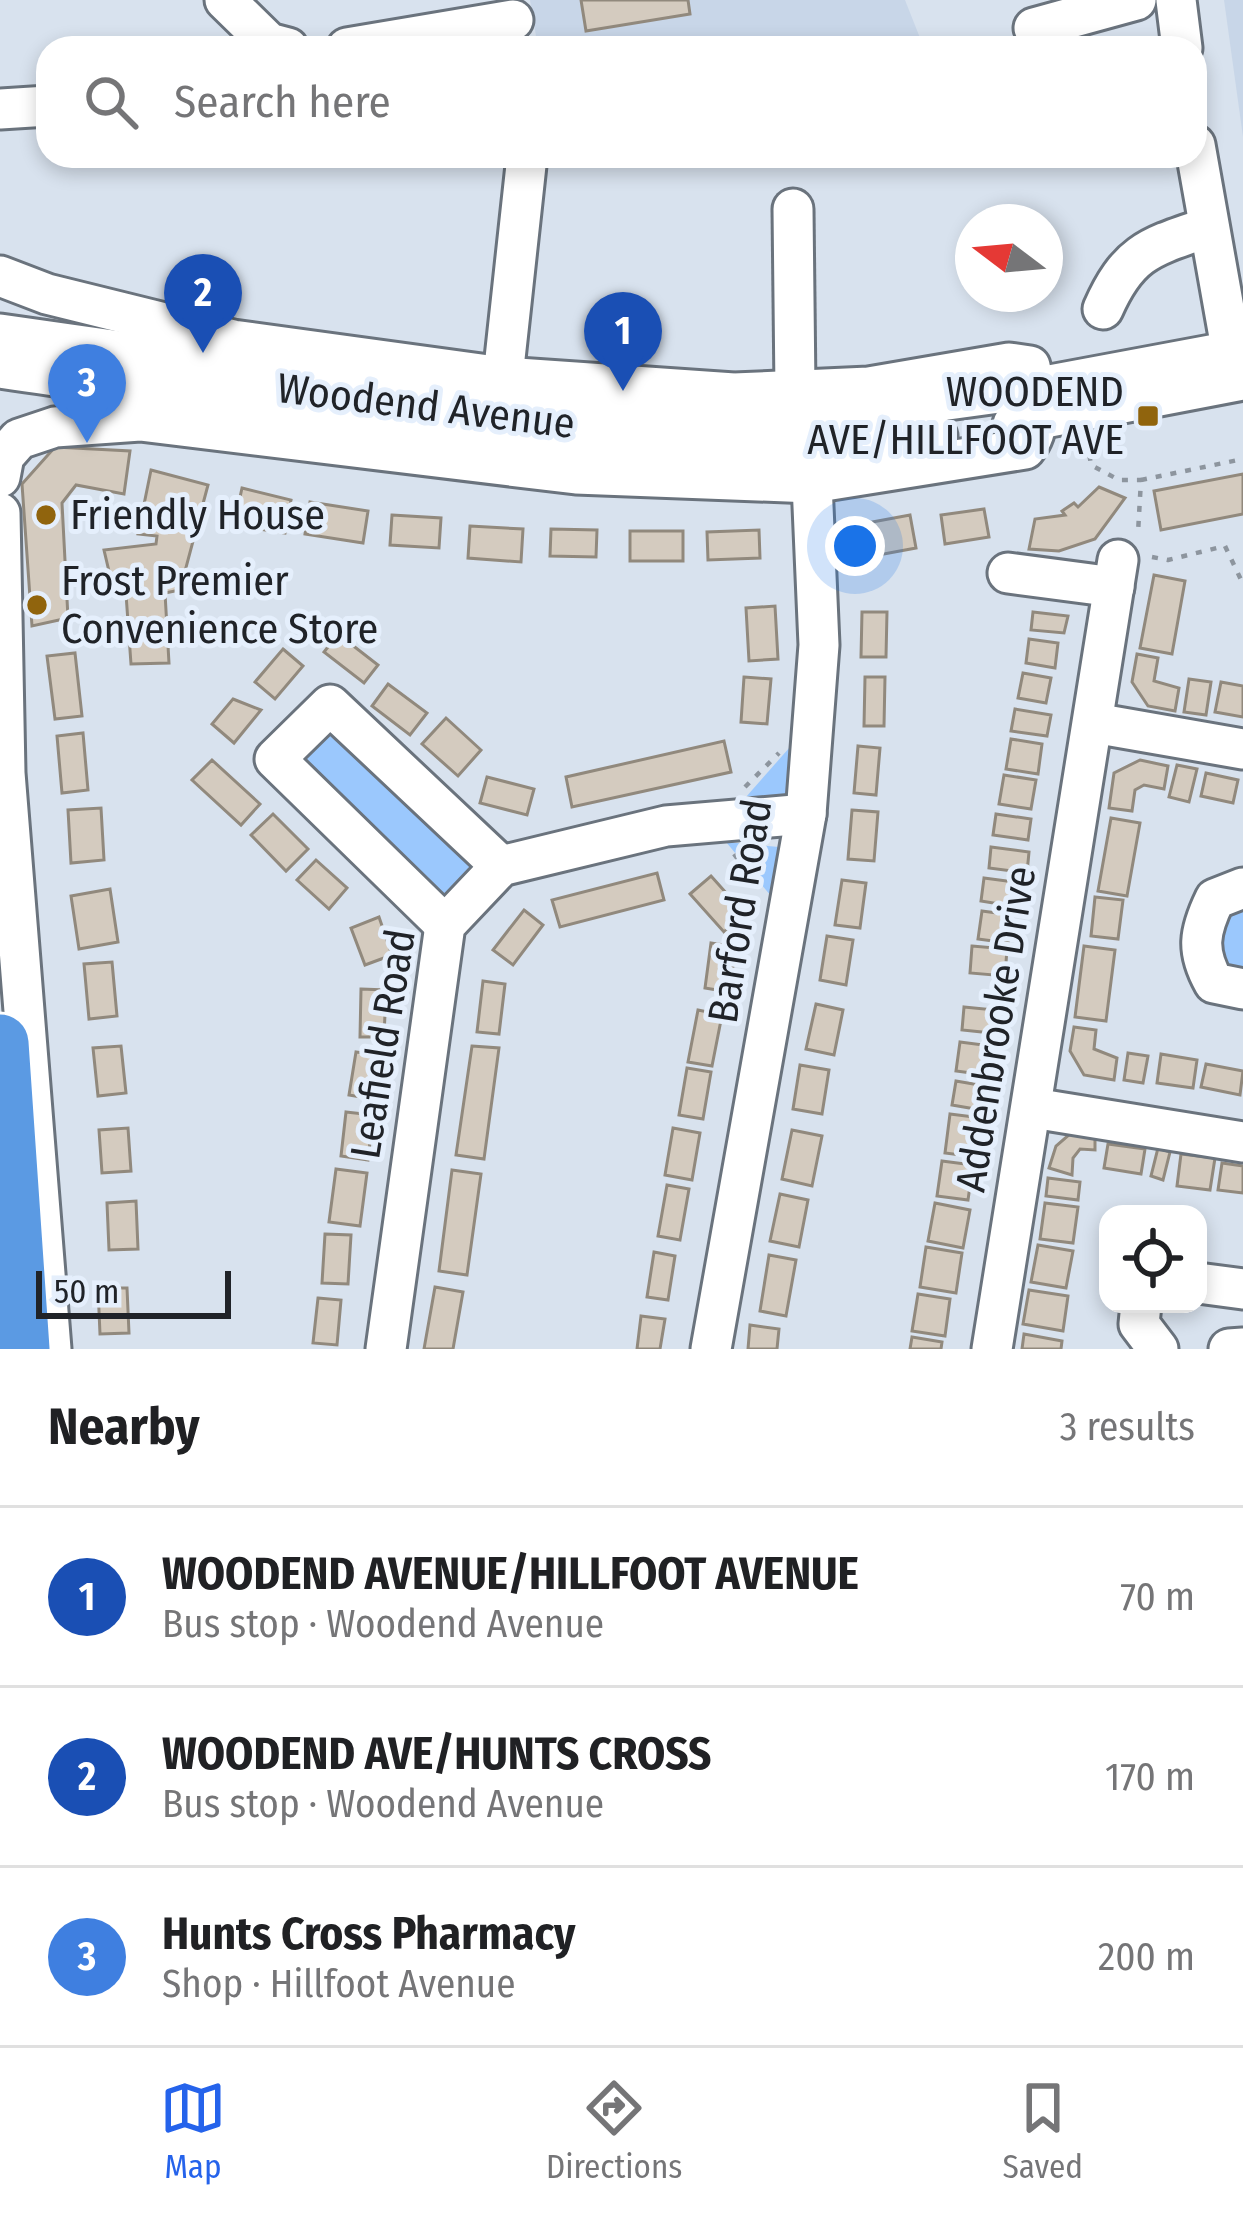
<!DOCTYPE html>
<html lang="en">
<head>
<meta charset="utf-8">
<style>
	body { margin:0; font-family:"Fira Sans Condensed",sans-serif; background:#f6f6f6; color:#202124 }
	.controls { position:absolute; right:36px; bottom:36px; display:grid; overflow:hidden; border-radius:24px; box-shadow:0 6px 18px #0003 }
	.controls button { width:108px; height:108px; display:grid; place-items:center; padding:0; border:0; border-bottom:3px solid #e0e0e0; background:#fff; color:#202124; font:60px sans-serif }
	.compass { position:absolute; left:955px; top:204px; width:108px; height:108px; border-radius:50%; background:#fff; box-shadow:0 6px 18px #0003; rotate:286deg }
	.scale { position:absolute; left:36px; bottom:30px; width:195px; box-sizing:border-box; padding-left:12px; border:6px solid #202328; border-top:0; font-size:33px; line-height:42px; white-space:nowrap; color:#202328; -webkit-text-stroke:9px #e5effc; paint-order:stroke }
	.you { position:absolute; left:855px; top:546px; width:42px; height:42px; margin:-30px; border:9px solid #fff; border-radius:50%; background:#1a73e8; box-shadow:0 0 0 18px #1a73e833 }
	.badge { display:grid; place-items:center; width:78px; height:78px; border-radius:50%; background:#2563eb; color:#fff; font-size:39px; font-weight:700 }
	.pin { position:absolute; translate:-50% -99px; filter:drop-shadow(0 3px 6px #0008) }
	.pin::after { content:''; position:absolute; top:63px; width:42px; height:36px; background:inherit; clip-path:polygon(0 0,100% 0,50% 100%) }
	.list { margin:0; padding:0; list-style:none }
	h2 { display:flex; justify-content:space-between; align-items:center; height:156px; margin:0; padding:0 48px; font-size:51px }
	h2 small { font-size:39px; font-weight:400; color:#757577 }
	.list li { display:grid; grid-template-columns:78px 1fr auto; gap:36px; align-items:center; box-sizing:border-box; height:180px; padding:0 48px; border-top:3px solid #e0e0e0 }
	.list b { display:block; font-size:45px; white-space:nowrap }
	.list p { margin:0; font-size:39px; white-space:nowrap; color:#757577 }
	.list em { font-size:39px; font-style:normal; color:#757577 }
	.icon { flex:none; width:66px; height:66px; fill:none; stroke:currentColor; stroke-width:2; stroke-linecap:round; stroke-linejoin:round }
	.map { position:relative; flex:none; width:1243px; height:1349px; overflow:hidden }
	.search { position:absolute; background:#fff; box-shadow:0 6px 18px #0003; left:36px; right:36px; top:36px; height:132px; display:flex; align-items:center; gap:30px; box-sizing:border-box; padding:0 42px; border-radius:36px; color:#757577; font-size:45px }
	.sheet { height:696px; background:#fff }
	nav { display:flex; justify-content:space-around; align-items:center; box-sizing:border-box; height:168px; border-top:3px solid #e0e0e0; background:#fff; font-size:33px; color:#757577 }
	nav a { display:grid; justify-items:center; gap:6px }
	nav .on { color:#2563eb }
	.map>svg:first-child { display:block }
</style>
</head>
<body>
<div class="map">
<svg width="1243" height="1349" viewBox="0 0 1243 1349">
	<rect width="100%" height="100%" fill="#d8e2ee"/>
	<g fill="#c8d6e8">
		<path d="M530,0H905L924,48H538Z"/>
		<path d="M1224,0H1243V137Z"/>
	</g>
	<g fill="#9bc8fd">
		<path d="M330,705L476,860L435,904L275,759Z"/>
		<path d="M790,747L785,800L746,797Z"/>
		<path d="M726,842L779,847L771,896Z"/>
		<path d="M1215,899L1243,900V989L1214,983Z"/>
	</g>
	<g fill="#d4cbbf" stroke="#91897d" stroke-width="3">
		<path d="M581,0H688L690,14L586,31Z"/>
		<path d="M55,447L130,451L124,494L76,485L62,503L68,618L32,626L22,484Z"/>
		<path d="M151,470L208,485L180,590L165,593L169,663L131,664L125,580L112,584L104,550L156,544L157,536L138,534Z"/>
		<path d="M1243,474V514L1161,530L1154,491Z"/>
		<path d="M1099,487L1125,498L1095,539L1059,551L1029,549L1035,519L1065,515L1062,511L1074,503L1078,507Z"/>
		<path d="M242,488L291,500L285,533L234,525Z"/>
		<path d="M310,502L368,511L363,543L305,534Z"/>
		<path d="M984,509L989,537L945,544L941,515Z"/>
		<path d="M392,515L441,518L439,548L390,545Z"/>
		<path d="M910,515L916,548L873,556L867,523Z"/>
		<path d="M470,526L523,529L521,562L468,558Z"/>
		<path d="M551,529L597,530L596,557L550,556Z"/>
		<path d="M759,530L760,558L708,560L707,532Z"/>
		<rect x="630" y="531" width="53" height="30"/>
		<path d="M1154,575L1185,581L1172,654L1140,648Z"/>
		<path d="M775,606L778,659L749,661L746,608Z"/>
		<path d="M862,612H887L886,657H861Z"/>
		<path d="M1033,612L1068,616L1064,633L1031,630Z"/>
		<path d="M338,634L378,665L364,683L324,652Z"/>
		<path d="M1029,639L1058,643L1055,668L1026,663Z"/>
		<path d="M283,649L303,666L275,699L255,682Z"/>
		<path d="M75,653L82,716L55,719L47,656Z"/>
		<path d="M1137,654L1158,658L1154,681L1179,688L1175,711L1148,706L1132,682Z"/>
		<path d="M1023,673L1051,678L1046,703L1018,698Z"/>
		<path d="M744,677L771,679L767,724L741,722Z"/>
		<path d="M865,677H885L884,726H864Z"/>
		<path d="M1189,679L1211,682L1206,715L1184,712Z"/>
		<path d="M1221,682L1243,686V717L1215,712Z"/>
		<path d="M388,684L427,713L410,735L372,706Z"/>
		<path d="M233,699L261,710L234,743L212,724Z"/>
		<path d="M1015,709L1051,715L1047,736L1011,731Z"/>
		<path d="M446,718L481,750L458,776L422,744Z"/>
		<path d="M83,733L88,790L62,793L57,736Z"/>
		<path d="M1011,739L1042,744L1038,774L1006,769Z"/>
		<path d="M724,741L731,772L572,807L566,777Z"/>
		<path d="M858,746L880,748L876,795L854,793Z"/>
		<path d="M212,760L260,804L241,825L192,780Z"/>
		<path d="M1140,760L1168,766L1164,789L1144,785L1135,790L1132,811L1109,808L1114,773Z"/>
		<path d="M1177,765L1197,769L1189,802L1169,797Z"/>
		<path d="M1206,773L1238,780L1233,803L1201,796Z"/>
		<path d="M1004,775L1036,780L1031,809L999,804Z"/>
		<path d="M487,777L534,789L527,815L480,803Z"/>
		<path d="M101,808L104,860L71,863L68,810Z"/>
		<path d="M852,810L878,812L874,861L848,859Z"/>
		<path d="M273,814L308,849L286,871L251,835Z"/>
		<path d="M996,814L1031,819L1028,840L993,835Z"/>
		<path d="M1111,818L1140,823L1127,896L1098,891Z"/>
		<path d="M991,847L1029,852L1027,873L989,868Z"/>
		<path d="M316,860L347,888L329,909L297,880Z"/>
		<path d="M657,873L664,900L560,927L552,900Z"/>
		<path d="M711,876L745,914L724,932L690,894Z"/>
		<path d="M984,878L1021,883L1018,907L981,901Z"/>
		<path d="M842,880L866,883L860,928L835,925Z"/>
		<path d="M110,889L118,942L79,949L71,896Z"/>
		<path d="M1095,897L1123,900L1118,939L1091,936Z"/>
		<path d="M524,910L543,925L513,965L493,950Z"/>
		<path d="M982,911L1012,915L1008,943L978,939Z"/>
		<path d="M379,917L392,955L365,965L351,928Z"/>
		<path d="M827,936L853,940L846,985L820,980Z"/>
		<path d="M711,943L736,947L729,992L705,988Z"/>
		<path d="M972,946L1007,949L1005,976L970,973Z"/>
		<path d="M1084,946L1115,950L1106,1021L1075,1017Z"/>
		<path d="M112,962L117,1016L89,1019L84,964Z"/>
		<path d="M483,981L505,984L499,1034L477,1032Z"/>
		<path d="M361,989L386,990L384,1037H360Z"/>
		<path d="M816,1004L843,1010L834,1055L806,1049Z"/>
		<path d="M964,1007L995,1010L992,1033L962,1030Z"/>
		<path d="M698,1010L722,1015L712,1066L688,1062Z"/>
		<path d="M1074,1027L1096,1030L1094,1049L1117,1058L1114,1080L1084,1075L1070,1051Z"/>
		<path d="M960,1042L991,1046L987,1075L956,1071Z"/>
		<path d="M121,1046L126,1093L98,1096L93,1048Z"/>
		<path d="M472,1046L499,1048L484,1159L456,1155Z"/>
		<path d="M356,1052L380,1055L373,1099L349,1095Z"/>
		<path d="M1128,1053L1148,1056L1143,1083L1124,1080Z"/>
		<path d="M1161,1054L1197,1060L1193,1088L1157,1083Z"/>
		<path d="M1206,1064L1243,1071L1240,1095L1201,1087Z"/>
		<path d="M800,1065L829,1070L822,1114L793,1109Z"/>
		<path d="M687,1068L711,1072L703,1119L679,1115Z"/>
		<path d="M956,1081L985,1086L981,1110L952,1105Z"/>
		<path d="M346,1112L373,1115L368,1160L341,1156Z"/>
		<path d="M950,1114L982,1118L977,1157L945,1153Z"/>
		<path d="M128,1128L131,1171L102,1173L99,1130Z"/>
		<path d="M673,1128L700,1133L692,1180L665,1175Z"/>
		<path d="M792,1130L822,1136L812,1186L782,1179Z"/>
		<path d="M1071,1133L1095,1135V1150L1080,1149L1073,1158L1072,1175L1049,1168L1056,1146Z"/>
		<path d="M1108,1144L1145,1149L1141,1174L1104,1168Z"/>
		<path d="M1158,1148L1170,1152L1163,1180L1151,1176Z"/>
		<path d="M1181,1154L1215,1158L1210,1190L1177,1186Z"/>
		<path d="M942,1161L973,1165L968,1200L937,1196Z"/>
		<path d="M1222,1163L1243,1166V1193L1218,1190Z"/>
		<path d="M336,1169L367,1173L360,1226L329,1222Z"/>
		<path d="M452,1170L481,1174L467,1275L439,1271Z"/>
		<path d="M1048,1178L1080,1182L1078,1200L1046,1196Z"/>
		<path d="M667,1185L689,1189L680,1240L658,1236Z"/>
		<path d="M780,1194L808,1200L799,1247L770,1241Z"/>
		<path d="M136,1201L138,1249L109,1250L107,1203Z"/>
		<path d="M935,1203L970,1210L963,1248L928,1241Z"/>
		<path d="M1045,1203L1078,1207L1073,1243L1040,1239Z"/>
		<path d="M325,1234L351,1235L348,1284L322,1283Z"/>
		<path d="M1038,1245L1073,1251L1066,1288L1031,1282Z"/>
		<path d="M926,1247L962,1253L956,1293L920,1287Z"/>
		<path d="M654,1252L675,1256L668,1300L647,1297Z"/>
		<path d="M769,1255L796,1260L786,1316L760,1311Z"/>
		<path d="M435,1287L463,1292L453,1349H424Z"/>
		<path d="M98,1288H127L129,1333L100,1334Z"/>
		<path d="M1029,1290L1068,1296L1063,1331L1023,1324Z"/>
		<path d="M918,1294L950,1299L945,1336L912,1331Z"/>
		<path d="M318,1298L341,1300L337,1345L313,1343Z"/>
		<path d="M641,1316L665,1319L660,1349H637Z"/>
		<path d="M750,1325L779,1329L777,1349H748Z"/>
		<path d="M1024,1334L1062,1341L1061,1349H1022Z"/>
		<path d="M912,1337L942,1342L941,1349H910Z"/>
	</g>
	<g fill="none" stroke-linecap="round" stroke-linejoin="round">
		<g stroke="#6a737d" stroke-width="45">
			<g id="minor">
				<path d="M225,0L269,43L288,48"/>
				<path d="M1176,0L1182,48"/>
				<path d="M1034,28L1136,0"/>
				<path d="M347,48L513,20"/>
				<path d="M0,109L48,106"/>
				<path d="M1195,145L1236,376"/>
				<path d="M793,209L795,390"/>
				<path d="M0,276L47,294L233,340L503,377L734,393L869,387L1009,363L1030,366C1036,393 1044,427 1025,449L812,483L576,474L140,421L55,427L19,439L4,456L0,477"/>
				<path d="M1103,309C1128,252 1150,247 1206,228"/>
				<path d="M0,334L577,416L802,420L1034,388L1243,349"/>
				<path d="M0,368C124,387 248,401 372,416C560,440 747,465 937,436"/>
				<path d="M503,377L527,156"/>
				<path d="M1013,424L1243,380"/>
				<path d="M0,513L5,773L51,1349"/>
				<path d="M1008,573L1114,587"/>
				<path d="M1094,723L1243,749"/>
				<path d="M1243,888L1215,899C1199,932 1196,951 1214,983L1243,989"/>
				<path d="M445,925L275,759L330,705L501,866"/>
				<path d="M1033,1108L1243,1142"/>
				<path d="M1198,1283L1243,1289"/>
				<path d="M1141,1304L1139,1324L1158,1349"/>
				<path d="M386,1349L445,925L501,866L666,826L806,814"/>
				<path d="M711,1349L806,814L819,645L812,483"/>
				<path d="M992,1349L1118,560"/>
				<path d="M1229,1349L1243,1348"/>
			</g>
		</g>
		<g stroke="#fff" stroke-width="63">
			<path id="highway" d="M0,1043L21,1349"/>
		</g>
		<g stroke="#8d959e" stroke-width="4.5" stroke-dasharray="6 9" stroke-linecap="butt">
			<path d="M1087,440L1091,465L1119,480H1141L1138,533"/>
			<path d="M1141,480L1243,459"/>
			<path d="M1152,557L1168,560L1225,546L1243,584"/>
			<path d="M745,787L779,753"/>
			<path d="M734,854L760,888"/>
		</g>
		<use href="#minor" stroke="#fff" stroke-width="39"/>
		<use href="#highway" stroke="#5b9ae3" stroke-width="57"/>
	</g>
	<g fill="#90640d" stroke="#e5effc" stroke-width="4.5">
		<rect x="1136" y="404" width="24" height="24" rx="6"/>
		<circle cx="46" cy="515" r="12"/>
		<circle cx="37" cy="605" r="12"/>
	</g>
	<g text-anchor="middle" dominant-baseline="central" stroke-width="10" stroke-linejoin="round" paint-order="stroke">
		<g font-size="42" fill="#202328" stroke="#e5effc" text-anchor="start">
			<text x="1124" y="392" text-anchor="end">WOODEND<tspan x="1124" dy="48">AVE/HILLFOOT AVE</tspan></text>
			<text x="70" y="515">Friendly House</text>
			<text x="61" y="581">Frost Premier<tspan x="61" dy="48">Convenience Store</tspan></text>
		</g>
		<g font-size="42" fill="#202328" stroke="#e5effc">
			<text transform="translate(426 406) rotate(7)">Woodend Avenue</text>
			<text transform="translate(740 911) rotate(-81)">Barford Road</text>
			<text transform="translate(996 1029) rotate(-81)">Addenbrooke Drive</text>
			<text transform="translate(383 1044) rotate(-81)">Leafield Road</text>
		</g>
	</g>
</svg>
<div class="controls">
<button><svg class="icon" aria-label="locate" viewBox="0 0 24 24"><circle cx="12" cy="12" r="6"/><path d="M12 2v4M12 18v4M2 12h4M18 12h4"/></svg></button>
</div>
<svg class="compass" viewBox="-18 -18 36 36"><path d="M0-13l5 13h-10z" fill="#e53935"/><path d="M0 13l5-13h-10z" fill="#757577"/></svg>
<div class="scale">50 m</div>
<div class="you"></div>
<div class="pin badge" style="left:623px;top:391px;background:#1a4fb4">1</div>
<div class="pin badge" style="left:203px;top:353px;background:#1a4fb4">2</div>
<div class="pin badge" style="left:87px;top:443px;background:#3f7fe0">3</div>
<div class="search"><svg class="icon" aria-label="search" viewBox="0 0 24 24"><circle cx="10" cy="10" r="6"/><path d="M15 15l6 6"/></svg>Search here</div>
</div>
<section class="sheet">
<h2>Nearby<small>3 results</small></h2>
<ul class="list">
<li><span class="badge" style="background:#1a4fb4">1</span><div><b>WOODEND AVENUE/HILLFOOT AVENUE</b><p>Bus stop · Woodend Avenue</p></div><em>70 m</em></li>
<li><span class="badge" style="background:#1a4fb4">2</span><div><b>WOODEND AVE/HUNTS CROSS</b><p>Bus stop · Woodend Avenue</p></div><em>170 m</em></li>
<li><span class="badge" style="background:#3f7fe0">3</span><div><b>Hunts Cross Pharmacy</b><p>Shop · Hillfoot Avenue</p></div><em>200 m</em></li>
</ul>
</section>
<nav>
<a class="on"><svg class="icon" aria-label="map" viewBox="0 0 24 24"><path d="M3 6l6-2 6 2 6-2v14l-6 2-6-2-6 2zM9 4v14M15 6v14"/></svg>Map</a>
<a><svg class="icon" aria-label="directions" viewBox="0 0 24 24"><path d="M12 3l9 9-9 9-9-9zM9 14v-3h6M13 9l2 2-2 2"/></svg>Directions</a>
<a><svg class="icon" aria-label="saved" viewBox="0 0 24 24"><path d="M7 4h10v16l-5-4-5 4z"/></svg>Saved</a>
</nav>
</body>
</html>
